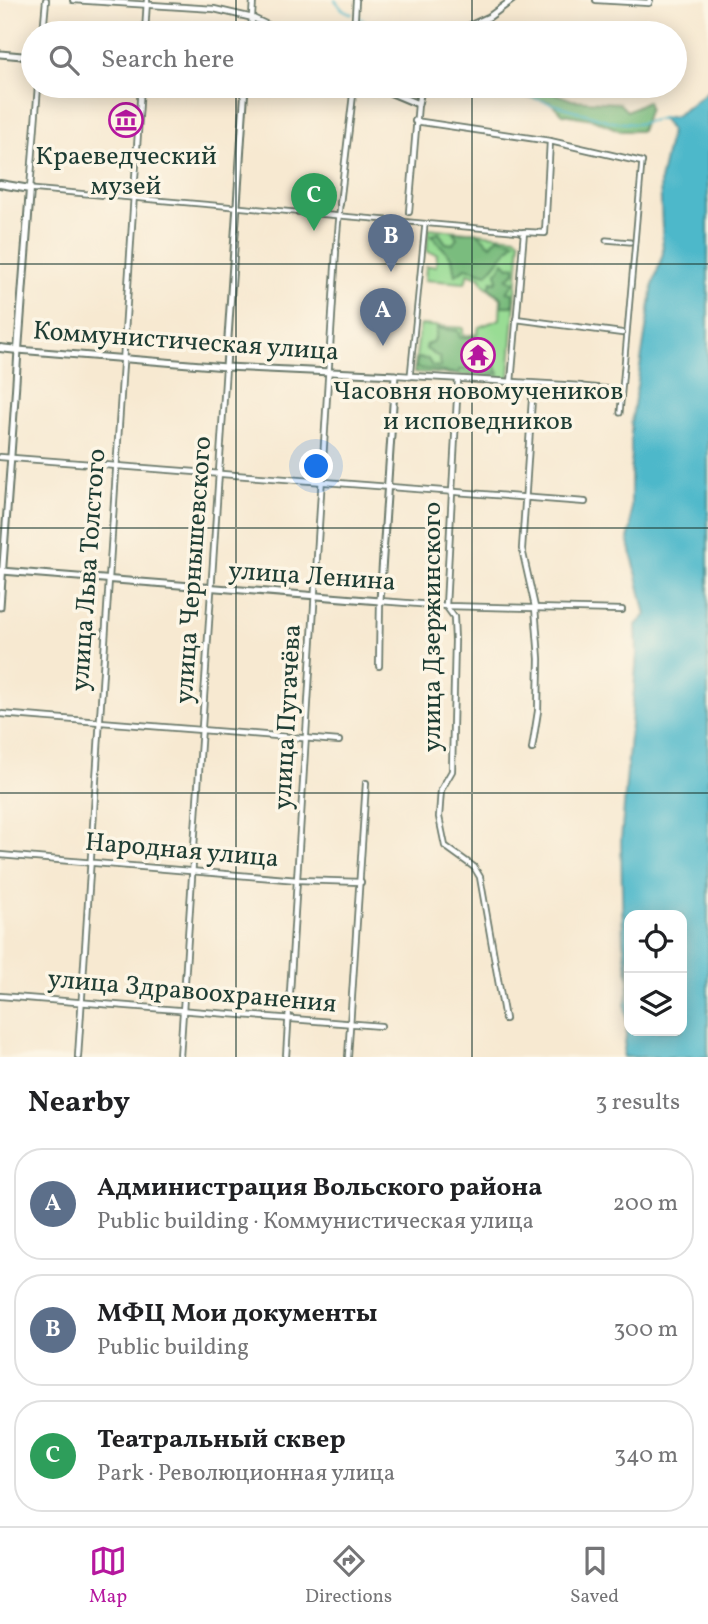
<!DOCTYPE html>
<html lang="en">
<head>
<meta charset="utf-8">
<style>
	body { margin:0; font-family:Vollkorn,serif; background:#f6f6f6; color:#202124 }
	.controls { position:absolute; right:21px; bottom:21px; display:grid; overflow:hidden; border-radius:14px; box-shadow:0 4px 18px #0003 }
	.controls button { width:63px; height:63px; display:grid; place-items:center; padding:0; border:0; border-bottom:2px solid #e0e0e0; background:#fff; color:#202124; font:35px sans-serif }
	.you { position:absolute; left:317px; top:467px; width:24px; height:24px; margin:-18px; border:5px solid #fff; border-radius:50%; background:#1a73e8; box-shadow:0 0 0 10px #1a73e833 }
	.badge { display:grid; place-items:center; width:46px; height:46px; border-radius:50%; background:#b5179e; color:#fff; font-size:23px; font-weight:700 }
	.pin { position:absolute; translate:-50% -58px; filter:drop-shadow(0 2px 4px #0008) }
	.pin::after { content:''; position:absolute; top:37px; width:24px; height:21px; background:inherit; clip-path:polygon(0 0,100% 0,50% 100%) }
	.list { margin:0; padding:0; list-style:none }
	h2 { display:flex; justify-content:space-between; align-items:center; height:91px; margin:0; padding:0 28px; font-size:30px }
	h2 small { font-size:23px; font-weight:400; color:#757577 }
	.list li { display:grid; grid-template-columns:46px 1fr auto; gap:21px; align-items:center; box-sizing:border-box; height:112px; margin:0 14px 14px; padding:0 14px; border:2px solid #e0e0e0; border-radius:28px }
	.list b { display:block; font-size:26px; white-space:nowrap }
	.list p { margin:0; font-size:23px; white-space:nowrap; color:#757577 }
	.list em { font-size:23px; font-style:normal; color:#757577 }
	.icon { flex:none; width:38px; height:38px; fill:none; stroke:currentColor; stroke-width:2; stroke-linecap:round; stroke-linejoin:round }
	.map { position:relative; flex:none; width:708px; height:1057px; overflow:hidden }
	.search { position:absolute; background:#fff; box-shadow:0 4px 18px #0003; left:21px; right:21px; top:21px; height:77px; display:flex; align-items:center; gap:18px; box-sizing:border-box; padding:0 24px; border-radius:38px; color:#757577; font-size:26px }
	.sheet { height:469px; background:#fff }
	nav { display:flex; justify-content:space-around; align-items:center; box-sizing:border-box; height:98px; border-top:2px solid #e0e0e0; background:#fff; font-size:19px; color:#757577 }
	nav a { display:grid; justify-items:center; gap:4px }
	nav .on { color:#b5179e }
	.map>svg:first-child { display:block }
</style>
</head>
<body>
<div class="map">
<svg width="708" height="1057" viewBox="0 0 708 1057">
	<rect width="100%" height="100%" fill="#fcf5e5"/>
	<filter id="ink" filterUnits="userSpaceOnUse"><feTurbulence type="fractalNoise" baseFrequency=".0143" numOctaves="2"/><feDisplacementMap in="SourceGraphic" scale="14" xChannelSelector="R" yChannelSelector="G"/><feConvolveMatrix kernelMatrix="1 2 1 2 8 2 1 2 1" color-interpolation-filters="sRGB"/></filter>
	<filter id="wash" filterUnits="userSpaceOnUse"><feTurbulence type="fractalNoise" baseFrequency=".00686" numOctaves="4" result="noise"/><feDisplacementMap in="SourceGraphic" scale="28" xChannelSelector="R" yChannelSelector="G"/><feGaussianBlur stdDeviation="1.57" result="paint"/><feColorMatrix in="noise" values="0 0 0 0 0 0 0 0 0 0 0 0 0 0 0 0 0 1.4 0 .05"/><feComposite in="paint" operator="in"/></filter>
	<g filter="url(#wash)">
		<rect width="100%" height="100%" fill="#f7e9d1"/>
		<path fill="#99dc94" stroke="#5c8c64" stroke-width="2" d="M428,228L516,237L520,241L509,378L414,372L420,325L463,328V336L477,334L479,327L500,319L501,298L483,284L481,278L468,273L465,283L425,280L426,266H436L437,254L427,252Z"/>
		<g fill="#7abc7e" stroke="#4c7c59" stroke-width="2">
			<path d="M476,86H536L572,100L619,103L627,111L647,101L649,108L641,131H621L593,119L563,114L550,102Z"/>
			<path d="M454,232H476L491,245L498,237L515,241L487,274L466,268L455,275L452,258L431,235L439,233L446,243L453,244L457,238Z"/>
			<path d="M504,262L509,267L515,266V272L507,279L515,282L507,292L513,293V306H502V298L489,288L492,281L496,282L498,279L496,273Z"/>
			<path d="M437,328L458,331L460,338L475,337L485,340L499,374L459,370L458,374L415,368L418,358L428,359L432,366L440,367V358L426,349L427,344L434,341Z"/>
		</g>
		<path fill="#4db8ca" stroke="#367a7f" stroke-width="2" fill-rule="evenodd" d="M708,91V1057H623L627,1028L625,1005L629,983L623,940L621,841L637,654L636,625L646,615L628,538L631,528V424L653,285L663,253L660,181L671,131L662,118L676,116ZM682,915V1031H629V915Z"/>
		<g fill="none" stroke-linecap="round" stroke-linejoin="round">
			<g stroke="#4db8ca" stroke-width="2">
				<path d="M335,0L342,9L352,14"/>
				<path d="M358,16L378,33"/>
				<path d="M493,86L613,122L637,124L664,118"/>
			</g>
		</g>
	</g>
	<g filter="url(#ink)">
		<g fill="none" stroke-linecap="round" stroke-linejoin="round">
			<g stroke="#6b796b" stroke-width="7">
				<g id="pedestrian">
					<path d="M30,189L523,232"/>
					<path d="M606,240L630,242"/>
					<path d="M336,251L340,204"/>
					<path d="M410,377L425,224"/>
					<path d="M581,386L621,390"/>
					<path d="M620,413L642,162"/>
				</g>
			</g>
			<g stroke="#6b796b" stroke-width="8">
				<g id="minor">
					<path d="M73,0L214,9L253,18L285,33"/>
					<path d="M596,0L649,3L650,0"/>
					<path d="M43,33L46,0"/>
					<path d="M145,33L147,0"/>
					<path d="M251,33L253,0"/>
					<path d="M354,33L356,0"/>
					<path d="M415,121L550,141L642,162"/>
					<path d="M30,189L38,86"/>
					<path d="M340,204L354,86"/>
					<path d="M409,212L418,104"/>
					<path d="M516,319L622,333"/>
					<path d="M395,375L581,386"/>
					<path d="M458,380L446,606L454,617L455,641L452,771L441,790L439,817L445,846L474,867L480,877L505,1019"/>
					<path d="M511,383L524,232L545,233L550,141"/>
					<path d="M0,457L585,502"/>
					<path d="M379,666L380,601L446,606L622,610"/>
					<path d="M0,714L339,741"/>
					<path d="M532,749L538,711L539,659L535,607L522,549L533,384"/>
					<path d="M0,855L298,880L361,882"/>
					<path d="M0,996L381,1026"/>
					<path d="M78,1057L141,86"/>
					<path d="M180,1057L226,367"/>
					<path d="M286,1057L336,251"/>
					<path d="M348,1057L366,783"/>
				</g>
			</g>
			<g stroke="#6b796b" stroke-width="9">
				<g id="tertiary">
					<path d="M454,33L489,17L512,0"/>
					<path d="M0,54L33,57"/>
					<path d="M375,86L418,104L422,86"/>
					<path d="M226,367L245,86"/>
					<path d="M0,571H2L380,601L395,375L226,367L18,350C13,435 6,521 0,607"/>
				</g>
			</g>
			<g stroke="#6b796b" stroke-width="10">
				<path id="secondary" d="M0,184L30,189L18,350L0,348"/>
			</g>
			<use href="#pedestrian" stroke="#fff" stroke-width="3.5"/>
			<use href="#minor" stroke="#fff" stroke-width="4.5"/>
			<use href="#tertiary" stroke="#fff" stroke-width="5"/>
			<use href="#secondary" stroke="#fff" stroke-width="6"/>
		</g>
	</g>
	<path fill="none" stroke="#1f3d34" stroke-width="2" stroke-opacity="0.55" d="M236,0V33M472,0V33M236,86V1057M472,86V1057M0,264H708M0,528H708M0,793H708"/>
	<defs>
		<g id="museum-ring" transform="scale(1.75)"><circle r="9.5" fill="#fcf5e5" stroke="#b5179e" stroke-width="1.5"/><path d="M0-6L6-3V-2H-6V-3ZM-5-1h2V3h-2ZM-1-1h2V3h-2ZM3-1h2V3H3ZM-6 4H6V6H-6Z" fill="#b5179e"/></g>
		<g id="temple-ring" transform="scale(1.75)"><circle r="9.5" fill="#fcf5e5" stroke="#b5179e" stroke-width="1.5"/><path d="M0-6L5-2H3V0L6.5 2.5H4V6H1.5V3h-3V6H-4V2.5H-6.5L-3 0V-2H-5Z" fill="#b5179e"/></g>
	</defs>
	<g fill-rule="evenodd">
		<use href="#museum-ring" x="126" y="120"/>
		<use href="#temple-ring" x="478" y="355"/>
	</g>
	<g text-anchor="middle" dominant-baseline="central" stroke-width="7" stroke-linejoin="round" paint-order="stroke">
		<g font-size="26" fill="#1f3d34" stroke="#fcf5e5">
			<text x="126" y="157">Краеведческий<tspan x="126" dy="30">музей</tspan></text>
			<text x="478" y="392">Часовня новомучеников<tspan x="478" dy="30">и исповедников</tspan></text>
		</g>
		<g font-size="26" fill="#1f3d34" stroke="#fcf5e5">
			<text transform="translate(186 342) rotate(4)">Коммунистическая улица</text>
			<text transform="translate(89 570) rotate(-86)">улица Льва Толстого</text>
			<text transform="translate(194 570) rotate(-86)">улица Чернышевского</text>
			<text transform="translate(312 577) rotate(4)">улица Ленина</text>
			<text transform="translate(433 627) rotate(-90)">улица Дзержинского</text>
			<text transform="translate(288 717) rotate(-87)">улица Пугачёва</text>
			<text transform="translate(182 851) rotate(5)">Народная улица</text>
			<text transform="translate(192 992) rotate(5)">улица Здравоохранения</text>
		</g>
	</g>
</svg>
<div class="controls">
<button><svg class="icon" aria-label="locate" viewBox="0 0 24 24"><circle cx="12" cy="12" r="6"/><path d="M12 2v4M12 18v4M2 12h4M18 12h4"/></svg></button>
<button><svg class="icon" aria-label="layers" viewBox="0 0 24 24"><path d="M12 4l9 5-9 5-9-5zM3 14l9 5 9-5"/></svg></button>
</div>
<div class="you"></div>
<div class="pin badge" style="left:383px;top:346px;background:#5c6f8a">A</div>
<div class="pin badge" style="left:391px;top:272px;background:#5c6f8a">B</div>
<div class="pin badge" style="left:314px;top:231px;background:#2e9e5b">C</div>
<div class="search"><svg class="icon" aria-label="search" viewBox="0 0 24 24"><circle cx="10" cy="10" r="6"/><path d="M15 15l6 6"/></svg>Search here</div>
</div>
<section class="sheet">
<h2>Nearby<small>3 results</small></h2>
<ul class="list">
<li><span class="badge" style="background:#5c6f8a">A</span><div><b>Администрация Вольского района</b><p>Public building · Коммунистическая улица</p></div><em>200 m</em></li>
<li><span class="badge" style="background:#5c6f8a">B</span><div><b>МФЦ Мои документы</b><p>Public building</p></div><em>300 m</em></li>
<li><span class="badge" style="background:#2e9e5b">C</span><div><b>Театральный сквер</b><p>Park · Революционная улица</p></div><em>340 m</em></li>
</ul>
</section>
<nav>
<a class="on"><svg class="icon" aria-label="map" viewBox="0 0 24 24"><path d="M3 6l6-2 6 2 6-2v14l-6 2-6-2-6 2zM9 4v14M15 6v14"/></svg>Map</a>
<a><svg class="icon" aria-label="directions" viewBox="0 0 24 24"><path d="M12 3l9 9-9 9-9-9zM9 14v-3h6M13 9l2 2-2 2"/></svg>Directions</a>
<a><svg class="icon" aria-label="saved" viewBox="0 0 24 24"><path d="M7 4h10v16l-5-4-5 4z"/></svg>Saved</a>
</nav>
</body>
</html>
